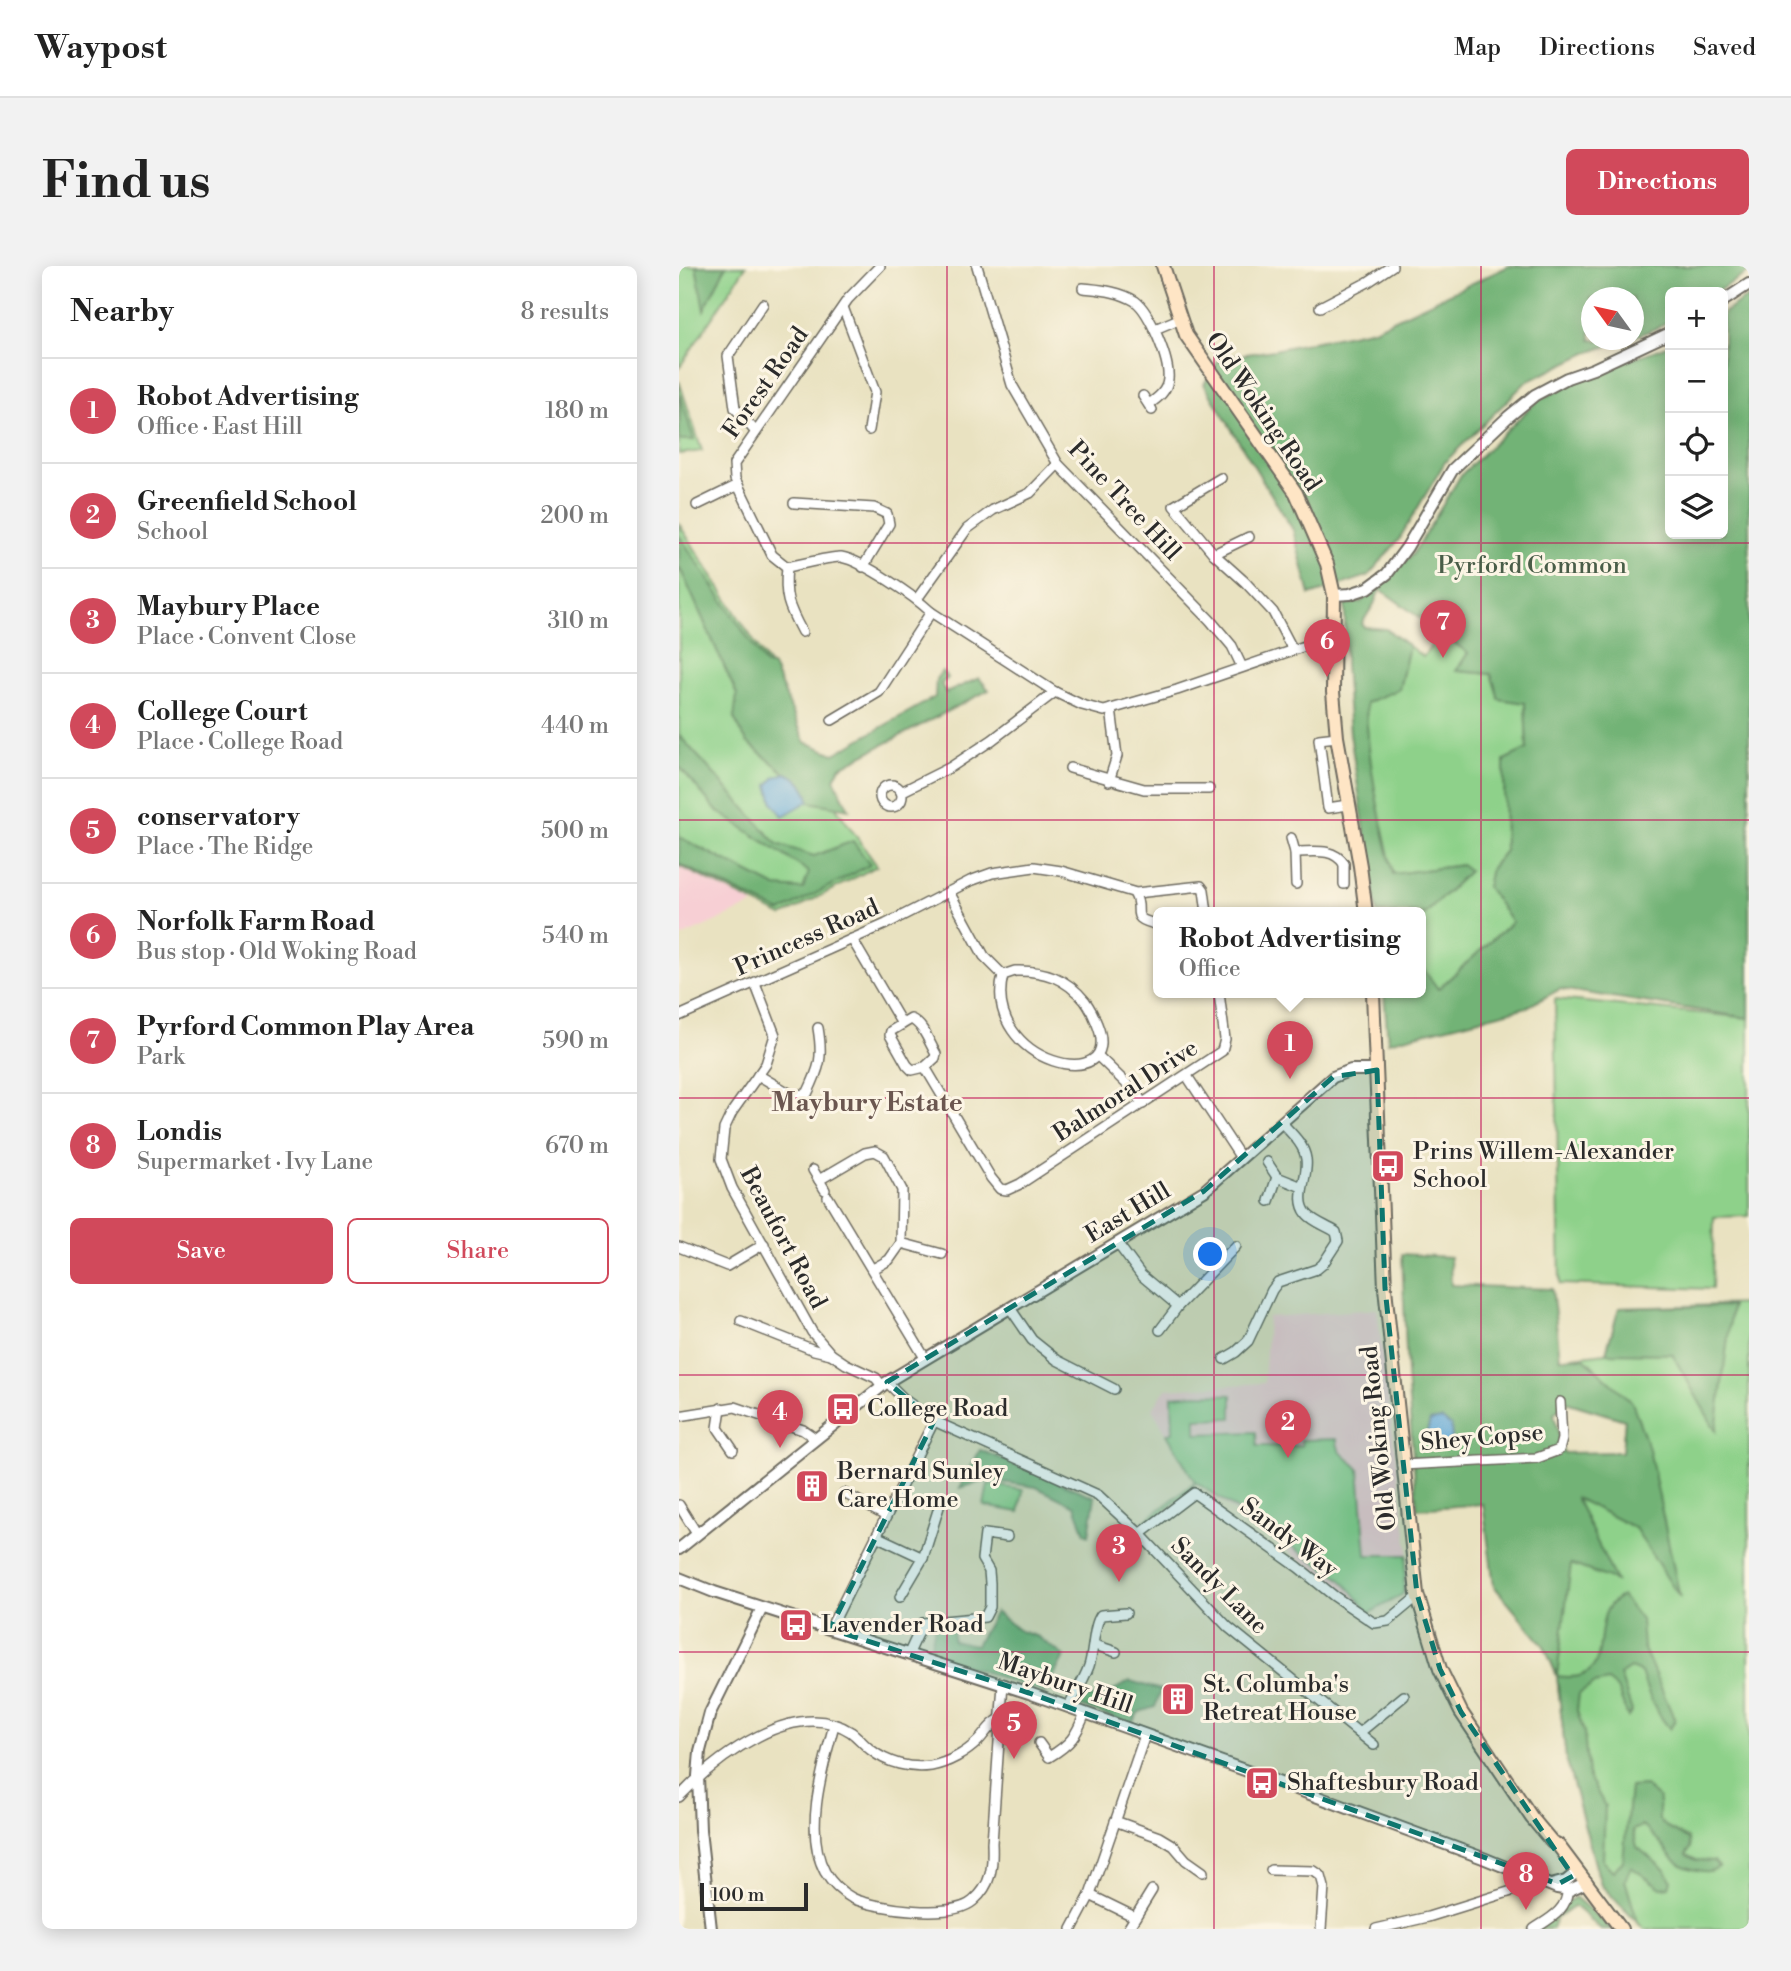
<!DOCTYPE html>
<html lang="en">
<head>
<meta charset="utf-8">
<style>
	body { margin:0; font-family:"Libre Bodoni",serif; background:#f2f2f2; color:#222 }
	.controls { position:absolute; right:21px; top:21px; display:grid; overflow:hidden; border-radius:10px; box-shadow:0 4px 18px #0003 }
	.controls button { width:63px; height:63px; display:grid; place-items:center; padding:0; border:0; border-bottom:2px solid #e0e0e0; background:#fff; color:#222; font:35px sans-serif }
	.compass { position:absolute; left:902px; top:21px; width:63px; height:63px; border-radius:50%; background:#fff; box-shadow:0 4px 18px #0003; rotate:303deg }
	.scale { position:absolute; left:21px; bottom:18px; width:108px; box-sizing:border-box; padding-left:7px; border:4px solid #2b2b2b; border-top:0; font-size:19px; line-height:24px; white-space:nowrap; color:#2b2b2b; -webkit-text-stroke:5px #fcf5e5; paint-order:stroke }
	.you { position:absolute; left:532px; top:989px; width:24px; height:24px; margin:-18px; border:5px solid #fff; border-radius:50%; background:#1a73e8; box-shadow:0 0 0 10px #1a73e833 }
	.badge { display:grid; place-items:center; width:46px; height:46px; border-radius:50%; background:#d1495b; color:#fff; font-size:23px; font-weight:700 }
	.pin { position:absolute; translate:-50% -58px; filter:drop-shadow(0 2px 4px #0008) }
	.pin::after { content:''; position:absolute; top:37px; width:24px; height:21px; background:inherit; clip-path:polygon(0 0,100% 0,50% 100%) }
	.popup { position:absolute; left:474px; top:641px; width:273px; height:91px; box-sizing:border-box; display:grid; place-content:center; border-radius:10px; background:#fff; filter:drop-shadow(0 2px 5px #0005); font-size:23px; white-space:nowrap; color:#767676 }
	.popup b { font-size:26px; color:#222 }
	.popup::after { content:''; position:absolute; left:50%; top:100%; margin-left:-14px; border:14px solid transparent; border-top-color:#fff }
	.list { margin:0; padding:0; list-style:none }
	h2 { display:flex; justify-content:space-between; align-items:center; height:91px; margin:0; padding:0 28px; font-size:30px }
	h2 small { font-size:23px; font-weight:400; color:#767676 }
	.list li { display:grid; grid-template-columns:46px 1fr auto; gap:21px; align-items:center; box-sizing:border-box; height:105px; padding:0 28px; border-top:2px solid #e0e0e0 }
	.list b { display:block; font-size:26px; white-space:nowrap }
	.list p { margin:0; font-size:23px; white-space:nowrap; color:#767676 }
	.list em { font-size:23px; font-style:normal; color:#767676 }
	.actions { display:flex; gap:14px; padding:21px 28px }
	.actions a { flex:1; padding:16px 0; border:2px solid #d1495b; border-radius:10px; text-align:center; font-size:24px; color:#d1495b }
	.actions .main { background:#d1495b; color:#fff }
	.icon { flex:none; width:38px; height:38px; fill:none; stroke:currentColor; stroke-width:2; stroke-linecap:round; stroke-linejoin:round }
	.map { position:relative; flex:none; width:1070px; height:1663px; overflow:hidden; border-radius:10px }
	header { display:flex; align-items:center; gap:42px; box-sizing:border-box; height:98px; padding:0 35px; background:#fff; border-bottom:2px solid #e0e0e0 }
	header strong { font-size:33px }
	nav { display:flex; gap:38px; margin-inline-start:auto; font-size:24px }
	.intro { display:flex; align-items:center; justify-content:space-between; box-sizing:border-box; height:168px; padding:0 42px }
	h1 { margin:0; font-size:49px }
	.button { padding:18px 32px; border-radius:10px; background:#d1495b; color:#fff; font-size:24px; font-weight:700 }
	main { display:flex; gap:42px; padding:0 42px }
	aside { flex:1; background:#fff; border-radius:10px; box-shadow:0 4px 18px #0003 }
	.map>svg:first-child { display:block }
</style>
</head>
<body>
<header>
<strong>Waypost</strong>
<nav><a>Map</a><a>Directions</a><a>Saved</a></nav>
</header>
<div class="intro"><h1>Find us</h1><a class="button">Directions</a></div>
<main>
<aside>
<h2>Nearby<small>8 results</small></h2>
<ul class="list">
<li><span class="badge">1</span><div><b>Robot Advertising</b><p>Office · East Hill</p></div><em>180 m</em></li>
<li><span class="badge">2</span><div><b>Greenfield School</b><p>School</p></div><em>200 m</em></li>
<li><span class="badge">3</span><div><b>Maybury Place</b><p>Place · Convent Close</p></div><em>310 m</em></li>
<li><span class="badge">4</span><div><b>College Court</b><p>Place · College Road</p></div><em>440 m</em></li>
<li><span class="badge">5</span><div><b>conservatory</b><p>Place · The Ridge</p></div><em>500 m</em></li>
<li><span class="badge">6</span><div><b>Norfolk Farm Road</b><p>Bus stop · Old Woking Road</p></div><em>540 m</em></li>
<li><span class="badge">7</span><div><b>Pyrford Common Play Area</b><p>Park</p></div><em>590 m</em></li>
<li><span class="badge">8</span><div><b>Londis</b><p>Supermarket · Ivy Lane</p></div><em>670 m</em></li>
</ul>
<div class="actions"><a class="main">Save</a><a>Share</a></div>
</aside>
<div class="map">
<svg width="1070" height="1663" viewBox="0 0 1070 1663">
	<rect width="100%" height="100%" fill="#fcf5e5"/>
	<filter id="ink" filterUnits="userSpaceOnUse"><feTurbulence type="fractalNoise" baseFrequency=".0143" numOctaves="2"/><feDisplacementMap in="SourceGraphic" scale="14" xChannelSelector="R" yChannelSelector="G"/><feConvolveMatrix kernelMatrix="1 2 1 2 8 2 1 2 1" color-interpolation-filters="sRGB"/></filter>
	<filter id="wash" filterUnits="userSpaceOnUse"><feTurbulence type="fractalNoise" baseFrequency=".00686" numOctaves="4" result="noise"/><feDisplacementMap in="SourceGraphic" scale="28" xChannelSelector="R" yChannelSelector="G"/><feGaussianBlur stdDeviation="1.57" result="paint"/><feColorMatrix in="noise" values="0 0 0 0 0 0 0 0 0 0 0 0 0 0 0 0 0 1.4 0 .05"/><feComposite in="paint" operator="in"/></filter>
	<g filter="url(#wash)">
		<rect width="100%" height="100%" fill="#e9e2c1"/>
		<g fill="#f7cfd4">
			<path d="M0,601L75,638L0,672Z"/>
			<path d="M698,1043L729,1283L724,1328L691,1347L516,1216L473,1143L487,1123L585,1117L589,1051Z"/>
		</g>
		<g fill="#8ed18a" stroke="#5c7e5a" stroke-width="2">
			<path d="M0,0H67L0,102Z"/>
			<path d="M0,115L23,185L0,188Z"/>
			<path d="M0,258L90,399L156,540L198,600L103,650L0,600Z"/>
			<path d="M762,367L789,387L778,405L812,408L846,436L848,484L825,495L826,585L812,602L833,656L759,723L742,700V652L790,605L783,599L714,608L688,498L687,437L720,423L730,380L744,391Z"/>
			<path d="M876,733L1070,752V950L1035,951L1033,1023L881,1018Z"/>
			<path d="M1070,1038V1663H965L922,1619L887,1492L878,1410L885,1188L943,1186L946,1154L887,1136L886,1092L927,1087L940,1042Z"/>
			<path d="M517,1128L553,1129V1152L517,1153V1168L577,1166L578,1180H622V1174L658,1173C658,1190 671,1192 680,1203L687,1289H728L724,1328L691,1347C679,1334 671,1320 656,1309L516,1216L512,1224L465,1261L459,1260L516,1216L488,1168L494,1167L493,1130Z"/>
			<path d="M309,1218L344,1224L340,1246L305,1240Z"/>
		</g>
		<g fill="#72b376" stroke="#4e6f50" stroke-width="2" fill-rule="evenodd">
			<path d="M17,0H47L25,44Z"/>
			<path d="M830,0H1070V6L1037,26H991V54L980,61L955,71L954,32H912V74H946L908,87L847,116L766,196L719,275L689,310L631,329L614,264L525,118L541,92L595,84L695,63Z"/>
			<path d="M1070,30V752L881,723L848,741L709,776L705,727H742V700L759,723L833,656L808,621L812,602L826,585L825,494L848,483L846,437L820,433L812,408L777,405L789,387L701,323L695,338L683,357L685,361L707,363L730,380L720,423L687,437C688,495 701,552 714,608L783,599L790,605L742,652V647H698L671,468L666,398V339L682,336L734,288L782,209L859,134L916,106L991,79V268H1044V47Z"/>
			<path d="M1,128L15,174H0Z"/>
			<path d="M0,269L87,399L94,400L126,476L155,488L256,431L257,413L263,405L269,412L262,418L267,427L300,412L310,424L161,501L155,513L170,543L124,535L106,507L68,476L55,452L58,429L0,300Z"/>
			<path d="M0,469L98,578L135,590L174,575L191,599L102,646L0,598V571L97,621L124,623L130,606L37,544L0,500Z"/>
			<path d="M723,988L771,991L772,1019L873,1023L881,1092H905L953,1136L970,1183L1001,1332L956,1262L897,1232L937,1315L892,1298L878,1410C946,1421 902,1347 943,1330L962,1354L964,1381L996,1454L991,1463C976,1446 969,1428 962,1406L951,1402L941,1409L953,1445L949,1451L938,1422L929,1415L915,1418L900,1428L898,1445L905,1466L909,1509L926,1540L924,1595L934,1605L944,1595L951,1521L966,1520L980,1532V1554L990,1563L1010,1573L1011,1582L1007,1589L1017,1594L1035,1595L1040,1601C1031,1606 1028,1606 1018,1604C987,1599 986,1574 963,1560L954,1564L958,1581L986,1604L992,1614L990,1621L982,1622L952,1601L946,1614L959,1657L922,1619L887,1492L878,1410L865,1380L815,1320L804,1238L738,1243L728,1109ZM887,1136L946,1154L943,1186L884,1187L875,1148Z"/>
			<path d="M1053,1040L1037,1165L993,1088L927,1087L940,1042Z"/>
			<path d="M301,1184L416,1231L410,1269L406,1267L396,1240L357,1221L309,1214L281,1222Z"/>
			<path d="M316,1346L341,1365L359,1371L385,1390L366,1427L250,1387L256,1361L274,1359V1375L297,1379Z"/>
			<path d="M451,1415L482,1424L476,1441L460,1446L452,1458L401,1440L406,1430L419,1433Z"/>
			<path d="M896,1631L933,1663H922L895,1640L877,1653L873,1663H847Z"/>
		</g>
		<g fill="#61a7d6" stroke="#466980" stroke-width="2">
			<path d="M106,507C118,509 129,523 130,535L104,550L94,537L89,519L96,511Z"/>
			<path d="M763,1153L772,1160L773,1172L767,1179H755L747,1170L751,1155Z"/>
		</g>
	</g>
	<g filter="url(#ink)">
		<g fill="none" stroke-linecap="round" stroke-linejoin="round">
			<g stroke="#6e6b60" stroke-width="12">
				<g id="minor">
					<path d="M298,0L333,119L379,198L531,354L553,380L563,401"/>
					<path d="M404,22C422,24 440,25 456,35C471,46 491,95 489,113C488,125 479,132 470,138"/>
					<path d="M164,41L196,126L190,164"/>
					<path d="M641,41L689,16L713,0"/>
					<path d="M476,63L500,53"/>
					<path d="M464,130L473,144"/>
					<path d="M76,165L56,142L49,90L84,38"/>
					<path d="M542,212L495,240L535,288L566,316L594,346L614,384"/>
					<path d="M115,237L195,242L208,248L210,258L184,301"/>
					<path d="M18,239L59,219"/>
					<path d="M535,288L570,271"/>
					<path d="M108,301C120,299 153,290 162,291C184,295 235,330 252,346L376,426L403,439L425,445L498,424L655,370"/>
					<path d="M108,301L93,289L56,213L55,198L169,33L201,0"/>
					<path d="M108,301C105,330 109,340 123,366"/>
					<path d="M238,333L288,263L314,244L351,227L379,198"/>
					<path d="M153,454L200,426L252,346"/>
					<path d="M658,471L640,473L649,542L669,539"/>
					<path d="M391,502L465,523H530"/>
					<path d="M430,515L438,490L432,443"/>
					<circle cx="212" cy="530" r="11"/>
					<path d="M222,526L272,501L313,474L376,426"/>
					<path d="M612,572L616,586L617,618"/>
					<path d="M616,586C634,586 654,581 665,598"/>
					<path d="M665,618V598"/>
					<path d="M270,626L305,690L324,709"/>
					<path d="M455,627C467,647 446,651 480,659"/>
					<path d="M173,673L223,758"/>
					<path d="M336,705C365,704 387,712 406,735C411,742 415,750 418,758C448,832 302,798 324,709Z"/>
					<path d="M76,717L96,769L87,798L53,846L45,863L42,893L53,922L133,1066L152,1088"/>
					<path d="M0,750L207,658L291,615L313,607L355,601L382,605L457,627L522,620L525,624L528,647"/>
					<path d="M232,753C244,758 250,776 257,788L256,792L246,801L233,804L228,799L211,769L212,765Z"/>
					<path d="M419,790L457,827L464,838"/>
					<path d="M246,801L312,912L321,923L328,924L341,918L543,785L546,773L540,727"/>
					<path d="M79,809L113,829L128,828C141,801 144,792 139,762"/>
					<path d="M508,810L562,892"/>
					<path d="M588,896L598,911L623,921"/>
					<path d="M134,904L140,914"/>
					<path d="M146,924L140,914L186,887L196,885L205,890L223,924L222,977L210,994L194,1003"/>
					<path d="M149,931L246,1092"/>
					<path d="M590,935L598,911"/>
					<path d="M222,977L263,988"/>
					<path d="M439,978L462,1009L499,1040L481,1064"/>
					<path d="M0,981L48,1000L85,978"/>
					<path d="M499,1040L557,980"/>
					<path d="M331,1042L353,1074L378,1094L435,1123"/>
					<path d="M62,1055L135,1084L152,1088L167,1098L197,1112L203,1120"/>
					<path d="M545,1093L557,1086L569,1075L593,1024L599,1016L638,1003L644,998L659,975L657,966C648,960 635,956 628,948C615,932 630,911 627,893C625,878 612,867 602,856"/>
					<path d="M208,1116L226,1134L255,1155L419,1229L461,1268L549,1361L695,1479"/>
					<path d="M42,1142L39,1162L54,1184"/>
					<path d="M0,1150L56,1141L124,1164L137,1173"/>
					<path d="M723,1199L858,1192L880,1184L883,1173L881,1136"/>
					<path d="M165,1227L207,1250"/>
					<path d="M0,1239L18,1268"/>
					<path d="M461,1268L515,1227L619,1301L655,1330L695,1357L709,1355L739,1330"/>
					<path d="M197,1270L244,1292L260,1241"/>
					<path d="M221,1331L244,1292"/>
					<path d="M151,1363L255,1155"/>
					<path d="M416,1379L437,1386"/>
					<path d="M230,1387L244,1357L306,1351L311,1341V1317L310,1305L303,1293L306,1268L328,1271"/>
					<path d="M389,1441C396,1428 405,1414 410,1400C415,1385 414,1360 422,1349L447,1347"/>
					<path d="M155,1459C144,1500 124,1566 146,1606C153,1618 162,1626 173,1632C197,1643 273,1653 294,1635C313,1619 314,1600 313,1577L324,1418"/>
					<path d="M680,1467L725,1430"/>
					<path d="M360,1477L370,1491C392,1478 397,1470 406,1447"/>
					<path d="M0,1531C37,1492 116,1430 172,1466C179,1471 185,1479 192,1484C208,1497 231,1503 252,1500C269,1497 287,1487 299,1475C307,1467 310,1459 321,1453"/>
					<path d="M436,1555L480,1571L495,1580L507,1594L524,1606"/>
					<path d="M592,1604L635,1605L642,1610L645,1621L642,1663"/>
					<path d="M411,1629L456,1651"/>
					<path d="M393,1663L411,1629L466,1469"/>
					<path d="M449,1663L473,1624"/>
					<path d="M697,1663L749,1651L852,1619L858,1614"/>
					<path d="M855,1663C870,1653 889,1644 888,1624"/>
				</g>
			</g>
			<g stroke="#6e6b60" stroke-width="14">
				<g id="tertiary">
					<path d="M1044,35L1070,18"/>
					<path d="M655,329L671,328L689,322L708,308L728,281L774,203L829,151L856,129L888,112L914,103L991,67"/>
					<path d="M0,1283L208,1116L525,925L654,811L672,804H698"/>
					<path d="M0,1312L35,1326L350,1427L585,1511L804,1592L878,1622L891,1624L908,1616"/>
					<path d="M872,1619L887,1615L899,1605"/>
					<path d="M32,1663L21,1564L19,1510L21,1485L31,1447L83,1342"/>
				</g>
			</g>
			<g stroke="#6e6b60" stroke-width="16">
				<g id="secondary">
					<path d="M484,0L507,69L617,227L648,298L655,329L654,426L658,471L681,600L687,647"/>
					<path d="M694,727L706,1022L738,1328L761,1403L782,1446L853,1552L873,1576L879,1579L942,1663"/>
				</g>
			</g>
			<use href="#minor" stroke="#fff" stroke-width="9"/>
			<use href="#tertiary" stroke="#fff" stroke-width="10"/>
			<use href="#secondary" stroke="#fee5c5" stroke-width="12"/>
		</g>
	</g>
	<path fill="#0f766e" fill-opacity="0.2" stroke="#0f766e" stroke-width="5" stroke-dasharray="14 9" stroke-linejoin="round" d="M698,804L706,1022L738,1328L761,1403L782,1446L894,1610L879,1618L350,1427L151,1363L255,1155L208,1116L525,925L654,811Z"/>
	<path fill="none" stroke="#c2185b" stroke-width="2" stroke-opacity="0.55" d="M268,0V1663M535,0V1663M802,0V1663M0,277H1070M0,554H1070M0,832H1070M0,1109H1070M0,1386H1070"/>
	<defs>
		<g id="bus-square" transform="scale(1.75)"><rect x="-9" y="-9" width="18" height="18" rx="4" fill="#d1495b" stroke="#fcf5e5"/><path d="M-5-6H5V4H4V6H2V4H-2V6H-4V4H-5ZM-3.5-4V0h7V-4ZM-3.5 1.2v1.5H-2V1.2ZM2 1.2v1.5H3.5V1.2Z" fill="#fff"/></g>
		<g id="building-square" transform="scale(1.75)"><rect x="-9" y="-9" width="18" height="18" rx="4" fill="#d1495b" stroke="#fcf5e5"/><path d="M-4-6H4V6H1V3H-1V6H-4ZM-2.5-4.3h1.7v1.8h-1.7ZM.8-4.3h1.7v1.8H.8ZM-2.5-1h1.7V.8h-1.7ZM.8-1h1.7V.8H.8Z" fill="#fff"/></g>
	</defs>
	<g fill-rule="evenodd">
		<use href="#bus-square" x="709" y="900"/>
		<use href="#bus-square" x="164" y="1143"/>
		<use href="#building-square" x="133" y="1220"/>
		<use href="#bus-square" x="117" y="1359"/>
		<use href="#building-square" x="499" y="1433"/>
		<use href="#bus-square" x="583" y="1517"/>
	</g>
	<g text-anchor="middle" dominant-baseline="central" stroke-width="6" stroke-linejoin="round" paint-order="stroke">
		<g font-size="24" fill="#2b2b2b" stroke="#fcf5e5">
			<text transform="translate(87 117) rotate(-55)">Forest Road</text>
			<text transform="translate(584 146) rotate(56)">Old Woking Road</text>
			<text transform="translate(445 235) rotate(47)">Pine Tree Hill</text>
			<text transform="translate(128 672) rotate(-24)">Princess Road</text>
			<text transform="translate(447 825) rotate(-33)">Balmoral Drive</text>
			<text transform="translate(449 947) rotate(-31)">East Hill</text>
			<text transform="translate(104 972) rotate(62)">Beaufort Road</text>
			<text transform="translate(700 1172) rotate(-96)">Old Woking Road</text>
			<text transform="translate(803 1172) rotate(-5)">Shey Copse</text>
			<text transform="translate(610 1272) rotate(37)">Sandy Way</text>
			<text transform="translate(540 1320) rotate(45)">Sandy Lane</text>
			<text transform="translate(386 1418) rotate(19)">Maybury Hill</text>
		</g>
		<g font-size="24" fill="#495d48" stroke="#fcf5e5">
			<text x="853" y="300">Pyrford Common</text>
		</g>
		<g font-size="24" fill="#2b2b2b" stroke="#fcf5e5" text-anchor="start">
			<text x="734" y="886">Prins Willem-Alexander<tspan x="734" dy="28">School</tspan></text>
			<text x="188" y="1143">College Road</text>
			<text x="158" y="1206">Bernard Sunley<tspan x="158" dy="28">Care Home</tspan></text>
			<text x="142" y="1359">Lavender Road</text>
			<text x="524" y="1419">St. Columba's<tspan x="524" dy="28">Retreat House</tspan></text>
			<text x="608" y="1517">Shaftesbury Road</text>
		</g>
		<g font-size="26" font-weight="bold" fill="#6b5750" stroke="#fcf5e5">
			<text x="188" y="837">Maybury Estate</text>
		</g>
	</g>
</svg>
<div class="controls">
<button>+</button>
<button>−</button>
<button><svg class="icon" aria-label="locate" viewBox="0 0 24 24"><circle cx="12" cy="12" r="6"/><path d="M12 2v4M12 18v4M2 12h4M18 12h4"/></svg></button>
<button><svg class="icon" aria-label="layers" viewBox="0 0 24 24"><path d="M12 4l9 5-9 5-9-5zM3 14l9 5 9-5"/></svg></button>
</div>
<svg class="compass" viewBox="-18 -18 36 36"><path d="M0-13l5 13h-10z" fill="#e53935"/><path d="M0 13l5-13h-10z" fill="#767676"/></svg>
<div class="scale">100 m</div>
<div class="you"></div>
<div class="pin badge" style="left:611px;top:813px">1</div>
<div class="popup"><b>Robot Advertising</b>Office</div>
<div class="pin badge" style="left:609px;top:1192px">2</div>
<div class="pin badge" style="left:440px;top:1316px">3</div>
<div class="pin badge" style="left:101px;top:1182px">4</div>
<div class="pin badge" style="left:335px;top:1493px">5</div>
<div class="pin badge" style="left:648px;top:411px">6</div>
<div class="pin badge" style="left:764px;top:392px">7</div>
<div class="pin badge" style="left:847px;top:1644px">8</div>
</div>
</main>
</body>
</html>
